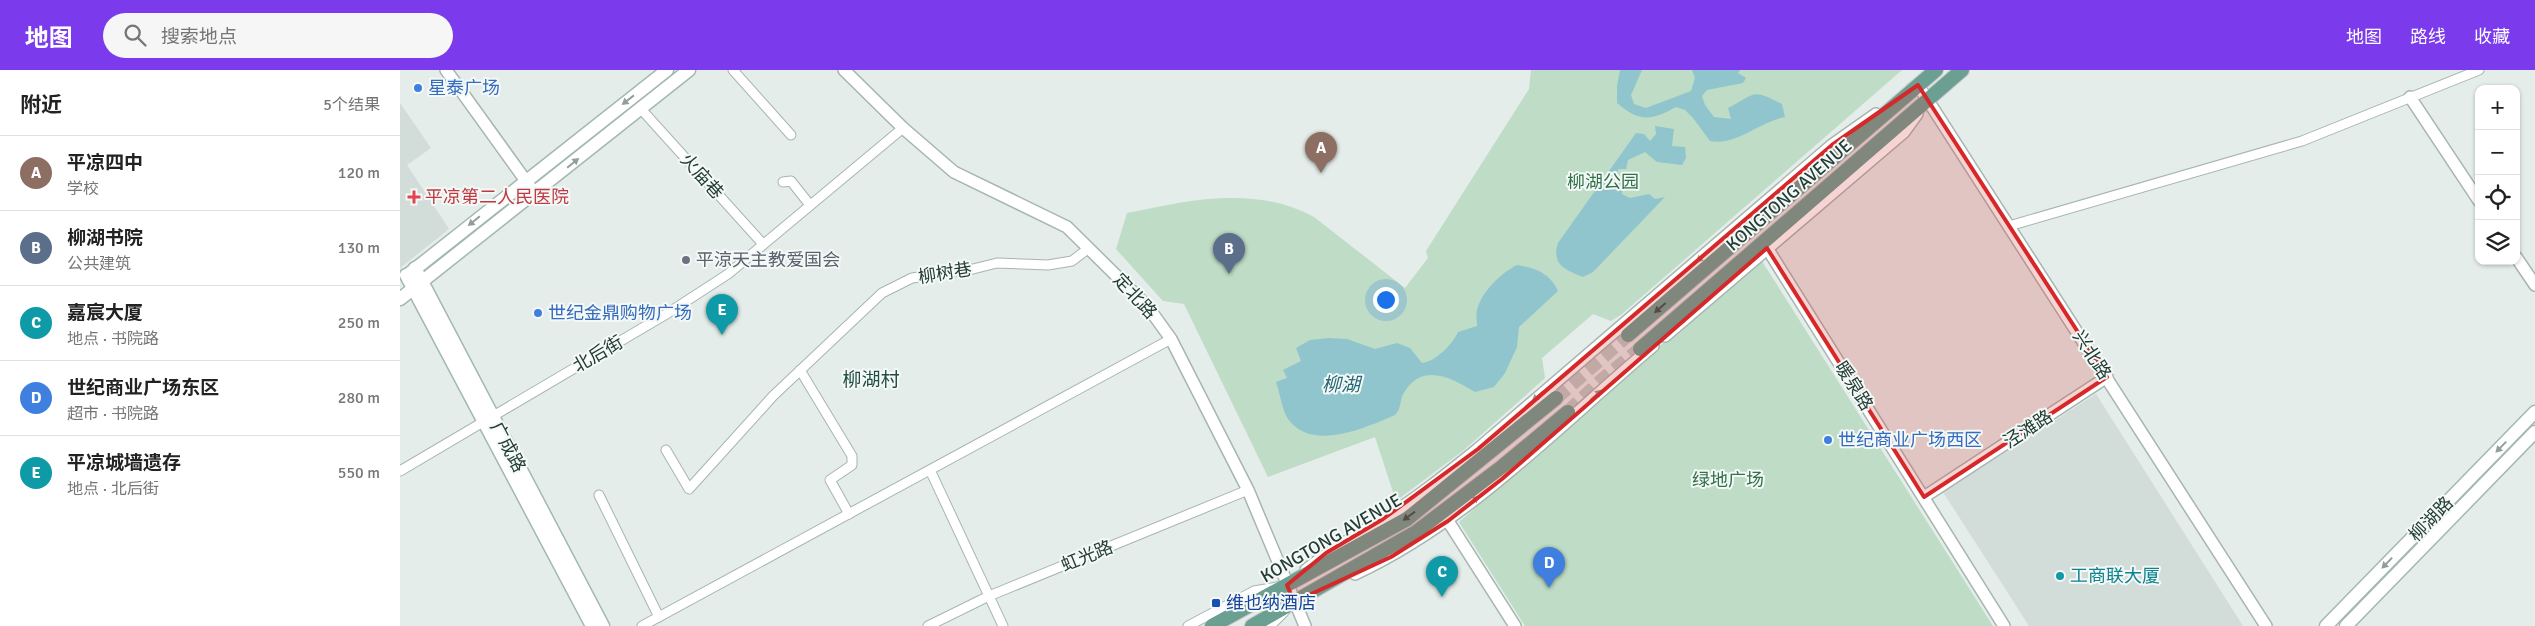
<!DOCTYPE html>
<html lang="zh">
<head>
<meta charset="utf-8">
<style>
	body { margin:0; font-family:Signika,"Noto Sans SC",sans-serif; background:#f6f6f6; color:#222 }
	.controls { position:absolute; right:15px; top:15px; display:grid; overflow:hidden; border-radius:10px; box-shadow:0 1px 4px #0004 }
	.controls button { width:45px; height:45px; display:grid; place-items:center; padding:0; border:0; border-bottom:1px solid #e0e0e0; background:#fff; color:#222; font:25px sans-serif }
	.you { position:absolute; left:985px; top:229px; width:18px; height:18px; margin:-12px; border:4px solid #fff; border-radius:50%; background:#1a73e8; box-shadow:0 0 0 8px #1a73e833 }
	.badge { display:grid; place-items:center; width:32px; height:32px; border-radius:50%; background:#7c3aed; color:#fff; font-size:16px; font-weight:700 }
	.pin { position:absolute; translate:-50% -41px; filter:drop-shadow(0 1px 2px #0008) }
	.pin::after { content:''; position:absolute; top:26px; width:18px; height:15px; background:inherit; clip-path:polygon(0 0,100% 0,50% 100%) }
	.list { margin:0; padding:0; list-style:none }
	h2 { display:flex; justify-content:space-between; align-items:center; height:65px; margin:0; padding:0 20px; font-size:21px }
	h2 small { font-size:16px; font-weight:400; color:#767676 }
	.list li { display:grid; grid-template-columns:32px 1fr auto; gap:15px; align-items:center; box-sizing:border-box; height:75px; padding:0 20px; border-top:1px solid #e0e0e0 }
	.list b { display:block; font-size:19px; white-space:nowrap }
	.list p { margin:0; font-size:16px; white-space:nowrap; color:#767676 }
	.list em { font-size:16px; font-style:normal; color:#767676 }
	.icon { flex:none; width:28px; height:28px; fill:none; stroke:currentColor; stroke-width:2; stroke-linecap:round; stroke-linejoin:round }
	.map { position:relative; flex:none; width:2135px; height:556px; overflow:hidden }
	header { display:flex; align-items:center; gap:30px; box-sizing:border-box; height:70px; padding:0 25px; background:#7c3aed; color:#fff }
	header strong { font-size:24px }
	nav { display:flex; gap:28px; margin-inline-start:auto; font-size:18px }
	.search { width:350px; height:45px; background:#f6f6f6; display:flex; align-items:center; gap:12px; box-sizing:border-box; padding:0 18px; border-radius:28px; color:#767676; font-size:19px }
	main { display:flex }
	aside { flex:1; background:#fff }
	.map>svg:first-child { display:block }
</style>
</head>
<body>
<header>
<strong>地图</strong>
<div class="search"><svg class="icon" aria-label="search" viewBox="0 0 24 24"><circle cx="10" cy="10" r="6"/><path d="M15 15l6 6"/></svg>搜索地点</div>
<nav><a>地图</a><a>路线</a><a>收藏</a></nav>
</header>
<main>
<aside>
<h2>附近<small>5个结果</small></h2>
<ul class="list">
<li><span class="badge" style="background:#8d6e63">A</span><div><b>平凉四中</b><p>学校</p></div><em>120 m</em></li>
<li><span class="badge" style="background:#5c6f8a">B</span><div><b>柳湖书院</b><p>公共建筑</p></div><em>130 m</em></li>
<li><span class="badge" style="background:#0f9aa8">C</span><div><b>嘉宸大厦</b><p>地点 · 书院路</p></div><em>250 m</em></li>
<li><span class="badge" style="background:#3f7fe0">D</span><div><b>世纪商业广场东区</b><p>超市 · 书院路</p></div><em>280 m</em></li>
<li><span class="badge" style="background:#0f9aa8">E</span><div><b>平凉城墙遗存</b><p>地点 · 北后街</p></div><em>550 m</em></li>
</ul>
</aside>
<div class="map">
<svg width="2135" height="556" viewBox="0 0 2135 556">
	<rect width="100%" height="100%" fill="#e4ede9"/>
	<g fill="#d2dcd8">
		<path d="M0,33L31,78L7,95L49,159L0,198Z"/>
		<path d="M1696,324L1843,556H1629L1543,422Z"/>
	</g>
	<g fill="#bedcc6">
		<path d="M1131,0H1502L1222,244L1211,251L1193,244L1142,288L1145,308L1064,380L996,431L975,367L868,407L784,234L763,231L716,179L727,143C790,130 854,115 914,147L1005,218L1028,188L1026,181L1129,19Z"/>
		<path d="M1360,188L1593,556H1125L1059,452Z"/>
	</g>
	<g fill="#90c5ce">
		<path d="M1220,0H1242L1231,25L1234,34L1246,38L1291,21L1295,8L1292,0H1340L1338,3L1346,8L1343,13L1307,20L1302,26L1305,35L1314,47L1331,49L1328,38C1357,23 1351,18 1382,34L1385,47C1359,52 1336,76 1310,71L1293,48L1285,40L1276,37C1251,51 1239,52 1217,33V16Z"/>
		<path d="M1255,56L1274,59L1272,76L1285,77L1286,88L1282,95L1257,92L1245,82L1228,90L1226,99H1219L1215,104L1224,113L1222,124L1230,128L1249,124L1255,129L1265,127L1193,202L1183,207C1166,200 1151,195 1158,173L1236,63L1244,64L1250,71L1256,64Z"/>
		<path d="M1117,195C1135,198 1150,203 1158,221L1119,257L1117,277L1105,303L1094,317L1075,322C1053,309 1024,292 1005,321C999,329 1002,338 995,345C965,358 912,382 888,349C882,340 880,323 876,312L887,308L883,300L901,291L896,278L910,270L929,268L947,269L975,279L997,273L1010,278L1022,293C1035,292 1053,274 1058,262L1077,256C1077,251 1076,245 1077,240C1082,221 1101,203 1117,195Z"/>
	</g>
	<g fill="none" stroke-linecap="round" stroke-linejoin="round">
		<g stroke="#becac5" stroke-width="14" stroke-dasharray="14 7" stroke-linecap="butt">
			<path d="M1156,328L1228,265"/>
			<path d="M1168,342L1202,310L1240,279"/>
		</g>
		<g stroke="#a7b5b0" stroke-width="11">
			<g id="minor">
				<path d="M333,0L391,65"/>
				<path d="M241,39L363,174"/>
				<path d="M383,112L391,111L410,135"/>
				<path d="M1609,156L1902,71L2079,0"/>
				<path d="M400,300L452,386V395L430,410L449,444"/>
				<path d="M266,380L289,419L373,326L482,223L512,208L573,199L597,193L648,195L672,191L689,178"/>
				<path d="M530,400L603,556"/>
				<path d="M0,401L268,243L328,204L503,58"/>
				<path d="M199,425L259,547"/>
				<path d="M242,556L771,269"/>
				<path d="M528,556L589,526L848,420"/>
				<path d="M788,556L854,521L877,517"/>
				<path d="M870,556L884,542"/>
			</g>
		</g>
		<g stroke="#a7b5b0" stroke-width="14">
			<g id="tertiary">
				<path d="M46,0L131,118"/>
				<path d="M444,0L503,58L554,102L667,157L748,237L771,269L848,420L905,556"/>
				<path d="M1512,19L1518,15L1866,556"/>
				<path d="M2010,27L2079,131"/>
				<path d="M1367,178L1604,556"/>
				<path d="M2116,187L2135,215"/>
				<path d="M1265,266L1504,62L1517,44"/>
				<path d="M1524,427L1707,307"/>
				<path d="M1048,451L1115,556"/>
				<path d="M906,500C930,480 956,466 982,450C1016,429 1047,404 1078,379L1432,75L1476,44"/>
				<path d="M955,504C1070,450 1157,357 1253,276"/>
			</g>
		</g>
		<g stroke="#a3b8b0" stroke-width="15">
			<g id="secondary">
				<path d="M15,198L203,556"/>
				<path d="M10,203L267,0"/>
				<path d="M6,205L192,556"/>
				<path d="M0,229L289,0"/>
				<path d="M1926,556L2135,342"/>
				<path d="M1946,556L2135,362"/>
			</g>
		</g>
		<g stroke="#c2c9c7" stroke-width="16">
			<g id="primary">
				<path d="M1228,265L1536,0"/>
				<path d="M1240,279L1562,0"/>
				<path d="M812,556L1007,449L1156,328"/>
				<path d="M852,556L1016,462L1103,396L1168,342"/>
			</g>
		</g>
		<use href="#minor" stroke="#fff" stroke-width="9"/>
		<use href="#tertiary" stroke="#fff" stroke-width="11"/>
		<use href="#secondary" stroke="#fff" stroke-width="12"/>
		<use href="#primary" stroke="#6b9f92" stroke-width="14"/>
	</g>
	<defs><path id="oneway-solid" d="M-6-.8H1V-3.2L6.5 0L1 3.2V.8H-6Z" transform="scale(1.25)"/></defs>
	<g fill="#929e9a">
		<use href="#oneway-solid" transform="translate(228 30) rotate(142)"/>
		<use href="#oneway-solid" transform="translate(173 93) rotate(-39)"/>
		<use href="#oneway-solid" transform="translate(74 151) rotate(141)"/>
		<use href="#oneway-solid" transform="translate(1302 187) rotate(139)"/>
		<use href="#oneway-solid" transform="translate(1196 325) rotate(-42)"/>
		<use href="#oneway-solid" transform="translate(1138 326) rotate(139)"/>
		<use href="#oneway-solid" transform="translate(2101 377) rotate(134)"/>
		<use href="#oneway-solid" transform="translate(1073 431) rotate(-38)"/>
		<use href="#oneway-solid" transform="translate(1987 493) rotate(134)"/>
	</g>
	<g fill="#36564d">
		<use href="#oneway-solid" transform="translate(1260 238) rotate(139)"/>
		<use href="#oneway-solid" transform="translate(1009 446) rotate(144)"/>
	</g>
	<path fill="#d62828" fill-opacity="0.2" stroke="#d62828" stroke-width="4" stroke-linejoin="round" d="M1518,15L1707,307L1524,427L1367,178L1102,409L1048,451L991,487L894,532L887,515L926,483L983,449L1078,379L1432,75Z"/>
	<g fill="#3f7fe0" stroke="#f4f9f7" stroke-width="2">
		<circle cx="18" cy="18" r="5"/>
		<circle cx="138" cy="243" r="5"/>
		<circle cx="1428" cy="370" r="5"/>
	</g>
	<path fill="#e0444e" stroke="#f4f9f7" stroke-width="2" d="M11.5 119.5h5v5h5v5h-5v5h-5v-5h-5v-5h5z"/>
	<circle fill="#6b7280" stroke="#f4f9f7" stroke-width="2" cx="286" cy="190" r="5"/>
	<circle fill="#0f9aa8" stroke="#f4f9f7" stroke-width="2" cx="1660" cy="506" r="5"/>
	<rect fill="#1a4fb4" stroke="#f4f9f7" stroke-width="2" x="811" y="528" width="10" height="10" rx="2.5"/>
	<g text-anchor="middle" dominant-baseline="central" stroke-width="4" stroke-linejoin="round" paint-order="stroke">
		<g font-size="18" fill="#366cbe" stroke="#f4f9f7" text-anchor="start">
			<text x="28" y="18">星泰广场</text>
			<text x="148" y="243">世纪金鼎购物广场</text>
			<text x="1438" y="370">世纪商业广场西区</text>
		</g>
		<g font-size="18" fill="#243d36" stroke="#f4f9f7">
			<text transform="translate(302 106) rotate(48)">火庙巷</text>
			<text transform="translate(1389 125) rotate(-41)">KONGTONG AVENUE</text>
			<text transform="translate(545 203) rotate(-9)">柳树巷</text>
			<text transform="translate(735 226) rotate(47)">定北路</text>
			<text transform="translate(198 284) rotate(-30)">北后街</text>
			<text transform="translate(1692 285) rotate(57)">兴北路</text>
			<text transform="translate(1454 316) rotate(58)">暖泉路</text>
			<text transform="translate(1628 359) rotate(-33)">泾滩路</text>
			<text transform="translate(108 377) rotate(62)">广成路</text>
			<text transform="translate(2031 449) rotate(-46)">柳湖路</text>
			<text transform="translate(931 468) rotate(-30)">KONGTONG AVENUE</text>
			<text transform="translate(687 486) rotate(-22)">虹光路</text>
		</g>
		<g font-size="18" fill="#31724a" stroke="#f4f9f7">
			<text x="1203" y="112">柳湖公园</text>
			<text x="1328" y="410">绿地广场</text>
		</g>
		<g font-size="18" fill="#be3a42" stroke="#f4f9f7" text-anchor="start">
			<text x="25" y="127">平凉第二人民医院</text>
		</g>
		<g font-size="18" fill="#5b616d" stroke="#f4f9f7" text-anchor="start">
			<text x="296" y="190">平涼天主教爱国会</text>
		</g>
		<g font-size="18" fill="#0d838f" stroke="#f4f9f7" text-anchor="start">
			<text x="1670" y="506">工商联大厦</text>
		</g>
		<g font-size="18" fill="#164399" stroke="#f4f9f7" text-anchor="start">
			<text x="826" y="533">维也纳酒店</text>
		</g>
		<g font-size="19" fill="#214e43" stroke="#f4f9f7">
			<text x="471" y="310">柳湖村</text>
		</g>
		<g font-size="19" font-style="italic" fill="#226876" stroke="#f4f9f7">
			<text x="941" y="315">柳湖</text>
		</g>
	</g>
</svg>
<div class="controls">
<button>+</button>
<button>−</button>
<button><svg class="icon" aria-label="locate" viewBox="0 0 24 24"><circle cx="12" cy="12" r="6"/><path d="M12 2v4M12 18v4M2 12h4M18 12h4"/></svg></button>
<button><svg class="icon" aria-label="layers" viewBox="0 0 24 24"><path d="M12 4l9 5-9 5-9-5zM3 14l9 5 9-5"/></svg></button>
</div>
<div class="you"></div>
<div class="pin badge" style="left:921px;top:103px;background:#8d6e63">A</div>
<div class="pin badge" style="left:829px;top:204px;background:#5c6f8a">B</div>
<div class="pin badge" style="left:1042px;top:527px;background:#0f9aa8">C</div>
<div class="pin badge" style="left:1149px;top:518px;background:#3f7fe0">D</div>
<div class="pin badge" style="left:322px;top:265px;background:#0f9aa8">E</div>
</div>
</main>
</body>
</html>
